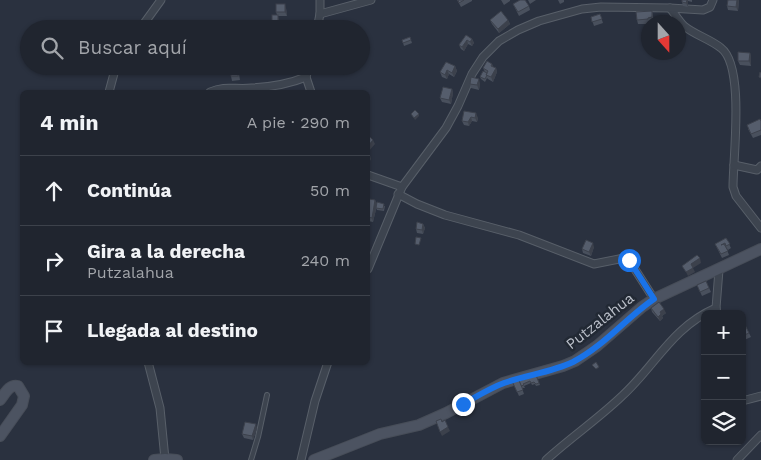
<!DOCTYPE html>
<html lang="es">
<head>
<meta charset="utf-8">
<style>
	body { margin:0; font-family:"Work Sans",sans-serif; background:#2d313b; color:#f1f3f6 }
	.controls { position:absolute; right:15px; bottom:15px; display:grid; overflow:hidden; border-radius:8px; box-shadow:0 1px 4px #0004 }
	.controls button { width:45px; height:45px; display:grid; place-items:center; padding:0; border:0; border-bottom:1px solid #3d424b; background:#20252f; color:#f1f3f6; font:25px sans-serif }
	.compass { position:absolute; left:641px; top:15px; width:45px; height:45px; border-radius:50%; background:#20252f; box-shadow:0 1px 4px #0004; rotate:159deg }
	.stop { position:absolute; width:15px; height:15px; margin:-11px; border:4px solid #1a73e8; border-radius:50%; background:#fff }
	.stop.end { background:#1a73e8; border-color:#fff; box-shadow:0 1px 5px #0008 }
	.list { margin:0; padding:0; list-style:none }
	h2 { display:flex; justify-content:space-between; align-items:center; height:65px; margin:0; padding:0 20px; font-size:21px }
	h2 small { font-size:16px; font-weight:400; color:#a2a5aa }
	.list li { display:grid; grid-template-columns:32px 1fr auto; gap:15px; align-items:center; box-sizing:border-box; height:70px; padding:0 20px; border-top:1px solid #3d424b }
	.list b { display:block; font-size:19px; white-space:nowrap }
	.list p { margin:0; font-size:16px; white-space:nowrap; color:#a2a5aa }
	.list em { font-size:16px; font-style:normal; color:#a2a5aa }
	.icon { flex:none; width:28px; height:28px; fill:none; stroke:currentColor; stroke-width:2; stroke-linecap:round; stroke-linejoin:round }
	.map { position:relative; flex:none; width:761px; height:460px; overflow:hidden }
	.search { position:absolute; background:#20252f; box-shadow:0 1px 4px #0004; left:20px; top:20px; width:350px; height:55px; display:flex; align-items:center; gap:12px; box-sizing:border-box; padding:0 18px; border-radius:28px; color:#a2a5aa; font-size:19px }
	.panel { position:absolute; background:#20252f; box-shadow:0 1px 4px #0004; left:20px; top:90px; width:350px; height:275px; border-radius:8px }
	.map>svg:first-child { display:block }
</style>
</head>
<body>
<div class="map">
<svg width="761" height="460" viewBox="0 0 761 460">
	<rect width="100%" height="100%" fill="#2a313f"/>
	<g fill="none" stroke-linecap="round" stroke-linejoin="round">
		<g stroke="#585f69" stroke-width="6">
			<path id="lane" d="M251,460L258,437L267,395"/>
		</g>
		<g stroke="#585f69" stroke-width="9">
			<g id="street">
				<path d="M670,8C675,14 679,21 684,26C695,35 710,39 721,48C745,66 733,157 733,187L736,196L761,228"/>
				<path d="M320,14L371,0"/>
				<path d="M140,29L161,0"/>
				<path d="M317,29L320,14V0"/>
				<path d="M309,66L306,77L311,92"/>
				<path d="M109,92L116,66"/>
				<path d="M210,92C226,85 235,90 252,88C270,87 289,84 306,77"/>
				<path d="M734,165L757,170L761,166"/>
				<path d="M368,175L402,187"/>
				<path d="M398,194L417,204L445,215L519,235L594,264L624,258L629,260L654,299"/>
				<path d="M368,269L402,187L446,128L458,106L472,74L483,57L499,41L518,30L539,21L582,9L601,7L670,8L703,10L710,7L713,0"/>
				<path d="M717,314L716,308L719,270"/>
				<path d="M148,362L160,408L165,459"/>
				<path d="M742,401L761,396"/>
				<path d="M301,460L315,401L328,362"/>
				<path d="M546,460C570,438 598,419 622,396C655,366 672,327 716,308"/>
				<path d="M737,460L761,435"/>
			</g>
		</g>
		<g stroke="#474d58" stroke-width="12">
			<g id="secondary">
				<path d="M0,400C5,394 9,384 18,386L24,396L22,405L0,436"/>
				<path d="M154,460L165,459L177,460"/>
				<path d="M314,460L380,434L419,425L446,413L503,383L563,366L575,361L597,346L642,307L654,299L761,249"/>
			</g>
		</g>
		<use href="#lane" stroke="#3d444f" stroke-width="4"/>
		<use href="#street" stroke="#3d444f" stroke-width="7"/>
		<use href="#secondary" stroke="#4c5361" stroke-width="10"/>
	</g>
	<g fill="#49505d">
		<path d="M457,0H472V1L461,7Z"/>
		<path d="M501,0H510V1L504,5Z"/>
		<path d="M528,0H536L530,4Z"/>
		<path d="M558,0H564V2L560,4Z"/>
		<path d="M682,0H692V2L688,1V7L683,6L682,2Z"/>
		<path d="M739,0L738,11L728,10L727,6Z"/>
		<path d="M513,4L529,6L530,10L519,16Z"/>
		<path d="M286,8L287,16H278L279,23L273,24L272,21L277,15L276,12Z"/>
		<path d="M652,11L653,16L654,22H650L648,24H638L637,20Z"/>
		<path d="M600,14L603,23L594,26L591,17Z"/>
		<path d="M490,20H508L510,24L499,33L492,24Z"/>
		<path d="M466,35L472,39L474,43L472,46L468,44L464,51L461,49L459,45Z"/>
		<path d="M410,37L412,43L404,46L402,40Z"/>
		<path d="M750,53L751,57V66L740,65L738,61Z"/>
		<path d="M492,64L493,67L496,68L497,72L493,82L488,79L487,78L485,82L481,79L480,77L485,72L483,68Z"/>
		<path d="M455,66L457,71L454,77L449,74L447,79L442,77L440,72Z"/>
		<path d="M239,74L240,80L232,81L231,76Z"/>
		<path d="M480,83L479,90L471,88L470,84Z"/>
		<path d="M452,89L453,93L451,104L442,102L440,98Z"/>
		<path d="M464,111L478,118L477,122L472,121L469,126L464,125L462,121Z"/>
		<path d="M761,121V135L753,138L748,129Z"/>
		<path d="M375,200L377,205L373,222L368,221V205Z"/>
		<path d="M385,206L384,211L377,210L376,208Z"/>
		<path d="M423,224L425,228L423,234L417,233L416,229Z"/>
		<path d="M726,238L731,248L728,250L726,247L729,255L722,258L715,244Z"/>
		<path d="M594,247L591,256L583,253L582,249Z"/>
		<path d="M706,281L711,292L702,296L697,285Z"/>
		<path d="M651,308L666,313L662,316L663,318L660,321L652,312Z"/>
		<path d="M745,325L751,337L742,341V326Z"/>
		<path d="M587,330L589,336L582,339L580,333Z"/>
		<path d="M166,362H174L167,365Z"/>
		<path d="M536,375L540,385L536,386L535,384L532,385L531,383L524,386L525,388H522L524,394L519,396L512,381L520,384Z"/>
		<path d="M257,428L253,440L244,438L242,434Z"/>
	</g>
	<g fill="#3c414c">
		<path d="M687,0H688V7L686,3Z"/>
		<path d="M737,0H739L738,11L736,7Z"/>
		<path d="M285,4L286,8L287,16L285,12Z"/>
		<path d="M508,20L510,24L499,33L498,29Z"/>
		<path d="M472,39L474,43L472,46L470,42Z"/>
		<path d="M467,40L468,44L464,51L462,47Z"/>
		<path d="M750,53L751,57V66L749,61Z"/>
		<path d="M455,66L457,71L454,77L452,73Z"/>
		<path d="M496,68L497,72L493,82L491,77Z"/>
		<path d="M447,70L449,74L447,79L445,75Z"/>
		<path d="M479,79L480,83L479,90L477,85Z"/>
		<path d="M452,89L453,93L451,104L449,100Z"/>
		<path d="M476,113L478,118L477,122L475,118Z"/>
		<path d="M419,114V116L415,120L414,118Z"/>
		<path d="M471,117L472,121L469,126L468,122Z"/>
		<path d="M373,140L375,144L368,152V146Z"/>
		<path d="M370,155L371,159L368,165V158Z"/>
		<path d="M375,200L377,205L373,222L372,218Z"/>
		<path d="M423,224L425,228L423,234L422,230Z"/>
		<path d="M593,243L594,247L591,256L589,252Z"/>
		<path d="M700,258L701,263L693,268L695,272L688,276L686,272L691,264Z"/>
		<path d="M664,309L666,313L662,316L663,318L660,321L658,317L660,312Z"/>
		<path d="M256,424L257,428L253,440L252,436Z"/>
		<path d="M448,427L450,431L442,436L440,432Z"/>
	</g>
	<g fill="#555d6c" stroke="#3c414c">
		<path d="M458,0H464L459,3Z"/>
		<path d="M520,0H525L529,6L518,12L513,4Z"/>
		<path d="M682,0H687L686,3L682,2Z"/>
		<path d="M728,0H737L736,7L727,6Z"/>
		<rect x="276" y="4" width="9" height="8"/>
		<path d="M501,11L508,20L498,29L490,20Z"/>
		<path d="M652,11V17L648,18V19L637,20L636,12Z"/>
		<path d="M600,14L602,19L592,22L591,17Z"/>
		<rect x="272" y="15" width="6" height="6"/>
		<path d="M466,35L472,39L470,42L467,40L462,47L459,45Z"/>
		<path d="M410,37L411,40L403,43L402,40Z"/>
		<path d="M738,52L750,53L749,61H738Z"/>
		<path d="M487,61L492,64L491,66L496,68L491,77L486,75L488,71L483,68Z"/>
		<path d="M446,62L455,66L452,73L447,70L445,75L440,72Z"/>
		<rect x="231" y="70" width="7" height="6"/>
		<path d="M483,71L487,73L486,75H487L485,79L480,77Z"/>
		<path d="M760,72L761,73V78L759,77Z"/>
		<path d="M471,77L479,79L477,85L470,84Z"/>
		<path d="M443,87L452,89L449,100L440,98Z"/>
		<path d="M415,110L419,114L414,118L411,114Z"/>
		<path d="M464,111L476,113L475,118L471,117L468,122L462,121Z"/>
		<path d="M760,119L761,121V130L751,134L747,125Z"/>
		<path d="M369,136L373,140L368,146V138Z"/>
		<path d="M369,199L375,200L372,218L368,217V205Z"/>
		<path d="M377,202L384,204L383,209L376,208Z"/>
		<path d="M417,222L423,224L422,230L416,229Z"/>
		<path d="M416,237L421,238L419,245L415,244Z"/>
		<path d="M726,238L730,244L726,246L725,243L721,245L724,244L728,251L721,254L715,244Z"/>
		<path d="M586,240L593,243L589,252L582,249Z"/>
		<path d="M697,255L700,258L691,264L693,268L686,272L682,266Z"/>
		<path d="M706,281L709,288L700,292L697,285Z"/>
		<path d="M659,302L664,309L660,312L661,314L658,317L651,308Z"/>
		<path d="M745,325L749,333L742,336V326Z"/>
		<path d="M587,330L588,334L582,337L580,333Z"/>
		<path d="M596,362L599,367L596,369L592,365Z"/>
		<path d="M536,375L539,383L536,384L534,382L531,383L530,381L523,384L524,385L521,386L519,381Z"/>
		<path d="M518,378L523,390L517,392L512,381Z"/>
		<path d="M441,419L442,422L445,420L448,427L440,432L436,421Z"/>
		<path d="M245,422L256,424L252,436L242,434Z"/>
	</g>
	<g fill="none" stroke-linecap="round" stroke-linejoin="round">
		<path stroke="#1a73e8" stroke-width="6" d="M463,404C476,397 490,388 504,383C527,375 552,372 573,362C604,346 626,318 654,299L629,260"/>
	</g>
	<g text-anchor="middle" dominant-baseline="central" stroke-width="5" stroke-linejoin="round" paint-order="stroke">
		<g font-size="15" fill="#babfc9" stroke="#222934">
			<text transform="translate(600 321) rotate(-38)">Putzalahua</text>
		</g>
	</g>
</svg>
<div class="controls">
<button>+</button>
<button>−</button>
<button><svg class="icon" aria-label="layers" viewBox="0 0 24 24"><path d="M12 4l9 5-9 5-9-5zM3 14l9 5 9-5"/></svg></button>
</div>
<svg class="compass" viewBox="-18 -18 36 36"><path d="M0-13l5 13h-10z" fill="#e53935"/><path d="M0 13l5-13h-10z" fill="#a2a5aa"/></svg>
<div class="stop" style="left:629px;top:260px"></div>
<div class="stop end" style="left:463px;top:404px"></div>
<div class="search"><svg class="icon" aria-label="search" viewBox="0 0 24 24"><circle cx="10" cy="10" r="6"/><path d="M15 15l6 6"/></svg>Buscar aquí</div>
<section class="panel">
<h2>4 min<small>A pie · 290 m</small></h2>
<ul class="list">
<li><svg class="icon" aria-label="ahead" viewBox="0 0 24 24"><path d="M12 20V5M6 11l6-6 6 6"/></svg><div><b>Continúa</b></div><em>50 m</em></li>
<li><svg class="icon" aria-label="right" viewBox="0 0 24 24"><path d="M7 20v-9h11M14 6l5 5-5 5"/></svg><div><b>Gira a la derecha</b><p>Putzalahua</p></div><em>240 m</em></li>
<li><svg class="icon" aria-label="arrive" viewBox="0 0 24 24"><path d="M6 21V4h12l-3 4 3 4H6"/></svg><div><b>Llegada al destino</b></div></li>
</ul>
</section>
</div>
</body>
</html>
